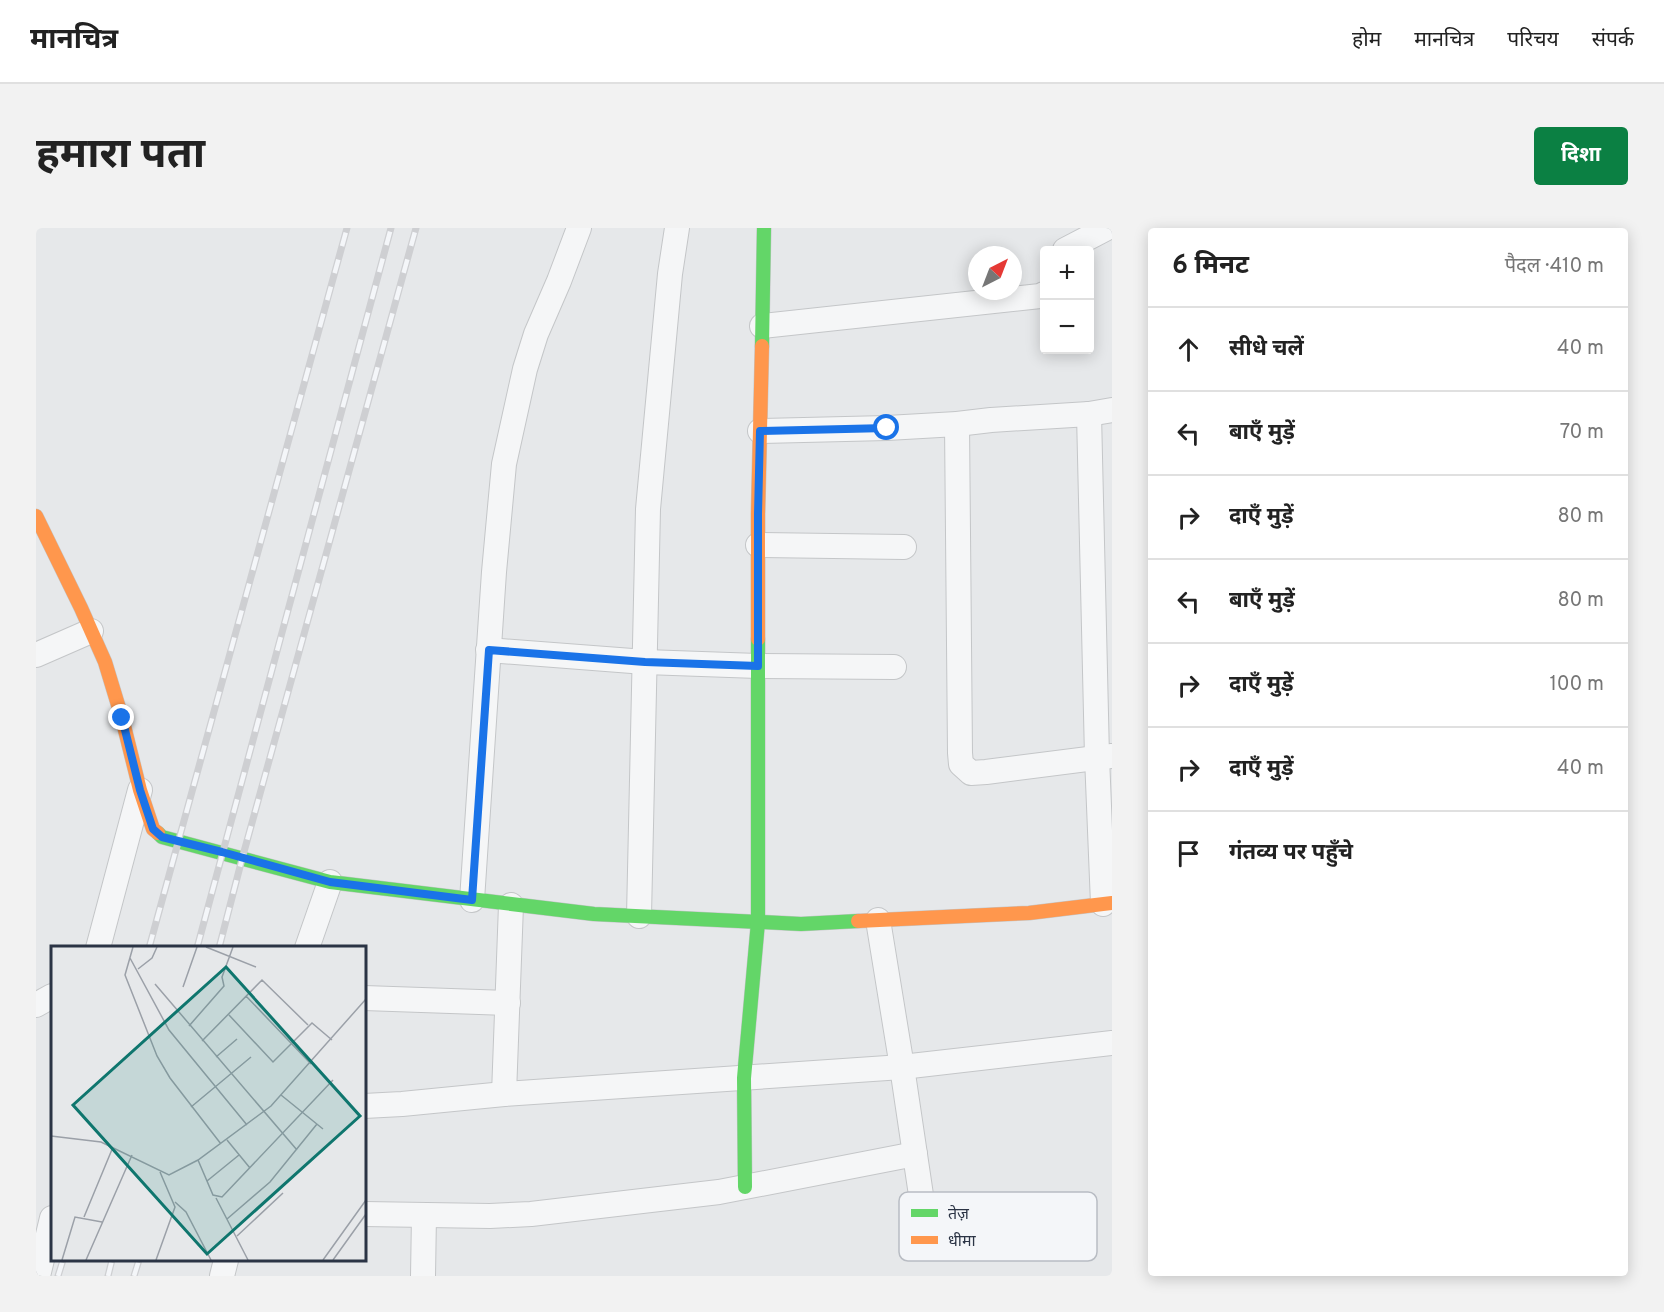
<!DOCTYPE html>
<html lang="hi">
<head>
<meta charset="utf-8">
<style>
	body { margin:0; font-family:Overpass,"Noto Sans Devanagari",sans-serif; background:#f2f2f2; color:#222 }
	.controls { position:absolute; right:18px; top:18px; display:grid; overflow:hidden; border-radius:6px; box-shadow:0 3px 15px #0003 }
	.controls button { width:54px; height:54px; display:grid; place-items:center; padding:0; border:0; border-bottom:2px solid #e0e0e0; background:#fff; color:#222; font:30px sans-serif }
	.compass { position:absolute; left:932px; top:18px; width:54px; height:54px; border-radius:50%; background:#fff; box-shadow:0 3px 15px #0003; rotate:42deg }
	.stop { position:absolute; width:18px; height:18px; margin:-14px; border:4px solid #1a73e8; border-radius:50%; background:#fff }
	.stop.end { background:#1a73e8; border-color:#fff; box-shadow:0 2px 6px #0008 }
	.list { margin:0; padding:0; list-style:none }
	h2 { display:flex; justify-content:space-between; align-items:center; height:78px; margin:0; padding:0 24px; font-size:26px }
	h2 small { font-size:20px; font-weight:400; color:#767676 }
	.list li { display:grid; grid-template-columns:39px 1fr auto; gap:18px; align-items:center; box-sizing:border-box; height:84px; padding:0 24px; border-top:2px solid #e0e0e0 }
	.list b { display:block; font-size:22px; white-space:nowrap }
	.list em { font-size:20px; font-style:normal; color:#767676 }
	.icon { flex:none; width:33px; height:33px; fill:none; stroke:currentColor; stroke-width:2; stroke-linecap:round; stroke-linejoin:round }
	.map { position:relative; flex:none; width:1076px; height:1048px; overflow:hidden; border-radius:6px }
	header { display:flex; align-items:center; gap:36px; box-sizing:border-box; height:84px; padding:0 30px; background:#fff; border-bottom:2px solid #e0e0e0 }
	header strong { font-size:28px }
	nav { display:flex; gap:33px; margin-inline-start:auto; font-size:21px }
	.intro { display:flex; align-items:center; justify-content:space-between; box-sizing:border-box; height:144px; padding:0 36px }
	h1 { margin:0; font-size:42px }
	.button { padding:15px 27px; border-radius:6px; background:#0b8043; color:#fff; font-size:21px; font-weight:700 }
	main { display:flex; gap:36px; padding:0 36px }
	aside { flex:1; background:#fff; border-radius:6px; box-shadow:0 3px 15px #0003 }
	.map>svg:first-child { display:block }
</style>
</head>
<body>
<header>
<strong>मानचित्र</strong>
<nav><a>होम</a><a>मानचित्र</a><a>परिचय</a><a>संपर्क</a></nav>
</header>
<div class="intro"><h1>हमारा पता</h1><a class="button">दिशा</a></div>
<main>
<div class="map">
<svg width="1076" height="1048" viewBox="0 0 1076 1048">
	<rect width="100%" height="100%" fill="#e6e8ea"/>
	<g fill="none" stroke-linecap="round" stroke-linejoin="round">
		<g stroke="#c4c6c8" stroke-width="26">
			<g id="street">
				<path d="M1029,22L1071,0"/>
				<path d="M726,98L1004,68L1008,66"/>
				<path d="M1053,186L1061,529L1067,676"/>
				<path d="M921,196L924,525L925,536L935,545L950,544L1076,528"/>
				<path d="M724,203L851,200L921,196L955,192L1053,186L1076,182"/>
				<path d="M722,317L868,319"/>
				<path d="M452,422L609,434L722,438L858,439"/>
				<path d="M0,427L55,403"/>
				<path d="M436,672L458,344L468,236L489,141L500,106L523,53L543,0"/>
				<path d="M603,688L612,281L634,46L641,0"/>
				<path d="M842,692L866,839L885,967"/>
				<path d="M62,720L104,562"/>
				<path d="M271,720L294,654"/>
				<path d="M328,770L472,775"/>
				<path d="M0,777L16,768"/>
				<path d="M468,866L475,677"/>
				<path d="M328,878L366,876L468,866L866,839L1076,815"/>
				<path d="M328,986L454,988L495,986L683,964L879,926"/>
				<path d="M2,1048L16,990"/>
				<path d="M186,1048L190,1032"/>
				<path d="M387,1048L388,987"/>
			</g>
		</g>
		<g stroke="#c4c6c8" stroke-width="15">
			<g id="fast">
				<path d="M726,118L728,0"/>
				<path d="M122,605L126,609L294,654L558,686L765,696L822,693"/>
				<path d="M709,959L708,850L722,694V411"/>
			</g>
		</g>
		<g stroke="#c4c6c8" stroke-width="15">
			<g id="slow">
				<path d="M0,288L45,380L69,434L86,490L104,562L117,601L122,605"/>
				<path d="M722,411V286L726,118"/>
				<path d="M822,693L993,685L1076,675"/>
			</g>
		</g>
		<use href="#street" stroke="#f5f6f7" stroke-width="24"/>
		<use href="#fast" stroke="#63d668" stroke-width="14"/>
		<use href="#slow" stroke="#ff974d" stroke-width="14"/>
		<g stroke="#cecfd2" stroke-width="7">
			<g id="rail">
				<path d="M113,720L311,0"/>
				<path d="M161,720L355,0"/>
				<path d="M183,720L206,631L380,0"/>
				<path d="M22,1048L27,1032"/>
				<path d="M72,1048L76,1032"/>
				<path d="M98,1048L103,1032"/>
			</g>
		</g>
		<use href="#rail" stroke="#f4f6f9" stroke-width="4.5" stroke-dasharray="14" stroke-linecap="butt"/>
	</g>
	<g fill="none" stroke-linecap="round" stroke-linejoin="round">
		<path stroke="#1a73e8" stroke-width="8" d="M86,490L104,562L117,601L126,609L186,624L294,654L436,672L453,422L609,434L722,438V286L724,203L851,200"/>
	</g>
	<g transform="translate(15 718)">
		<rect width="315" height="315" fill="#e6e8ea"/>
		<path fill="none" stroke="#9ba0a8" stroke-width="1.5" d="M82,1L74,29L106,110L119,132L170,198M155,1L205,21M79,12L118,84L196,179M87,23L101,12L106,1M104,38L246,204M132,41L146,1M195,50L260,118M178,69L222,116L261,77L281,94M138,80L173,40L171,31L182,1M151,95L211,34L257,79M165,111L186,93M230,149L272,183M140,161L200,111M0,190L50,196L118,229L147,214L220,160L315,53M176,194L199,222M147,214L162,249L171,251L282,134M156,235L188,209M165,252L197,314M124,256L135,266L160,314M33,271L62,201M176,273L219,236L266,178M186,290L232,247M11,314L24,271L51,276M35,314L81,209M105,314L124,261L109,226M272,314L315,254M282,314L315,268"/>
		<path fill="#0f766e" fill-opacity="0.15" stroke="#0f766e" stroke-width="3" d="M175,21L309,170L156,308L22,159Z"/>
		<rect width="315" height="315" fill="none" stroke="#2b3445" stroke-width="3"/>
	</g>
	<rect x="863" y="964" width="198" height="69" rx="9" fill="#f4f6f9" stroke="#b8bcc3" stroke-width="1.5"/>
	<rect x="875" y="981" width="27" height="8" fill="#63d668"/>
	<rect x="875" y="1008" width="27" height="8" fill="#ff974d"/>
	<g font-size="16" fill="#2b3445">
		<text x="912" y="991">तेज़</text>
		<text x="912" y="1018">धीमा</text>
	</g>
</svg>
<div class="controls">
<button>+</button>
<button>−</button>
</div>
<svg class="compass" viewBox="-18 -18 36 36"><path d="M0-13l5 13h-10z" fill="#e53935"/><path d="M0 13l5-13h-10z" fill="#767676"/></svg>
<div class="stop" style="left:851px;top:200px"></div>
<div class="stop end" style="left:86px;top:490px"></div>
</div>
<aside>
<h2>6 मिनट<small>पैदल · 410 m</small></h2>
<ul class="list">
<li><svg class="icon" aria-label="ahead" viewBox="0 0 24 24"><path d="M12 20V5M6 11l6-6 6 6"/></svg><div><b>सीधे चलें</b></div><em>40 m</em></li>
<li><svg class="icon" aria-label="left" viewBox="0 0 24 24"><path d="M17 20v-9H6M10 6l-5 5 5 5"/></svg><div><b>बाएँ मुड़ें</b></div><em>70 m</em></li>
<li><svg class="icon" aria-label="right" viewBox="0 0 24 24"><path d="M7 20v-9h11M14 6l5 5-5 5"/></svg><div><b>दाएँ मुड़ें</b></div><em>80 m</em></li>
<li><svg class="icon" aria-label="left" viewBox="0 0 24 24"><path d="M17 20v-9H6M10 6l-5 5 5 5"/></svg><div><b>बाएँ मुड़ें</b></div><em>80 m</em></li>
<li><svg class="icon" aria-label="right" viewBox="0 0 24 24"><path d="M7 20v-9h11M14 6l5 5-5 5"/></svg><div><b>दाएँ मुड़ें</b></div><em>100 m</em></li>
<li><svg class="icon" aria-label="right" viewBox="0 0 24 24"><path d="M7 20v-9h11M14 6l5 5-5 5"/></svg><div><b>दाएँ मुड़ें</b></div><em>40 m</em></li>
<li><svg class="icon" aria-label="arrive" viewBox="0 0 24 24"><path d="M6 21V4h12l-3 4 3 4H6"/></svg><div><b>गंतव्य पर पहुँचे</b></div></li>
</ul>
</aside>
</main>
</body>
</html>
